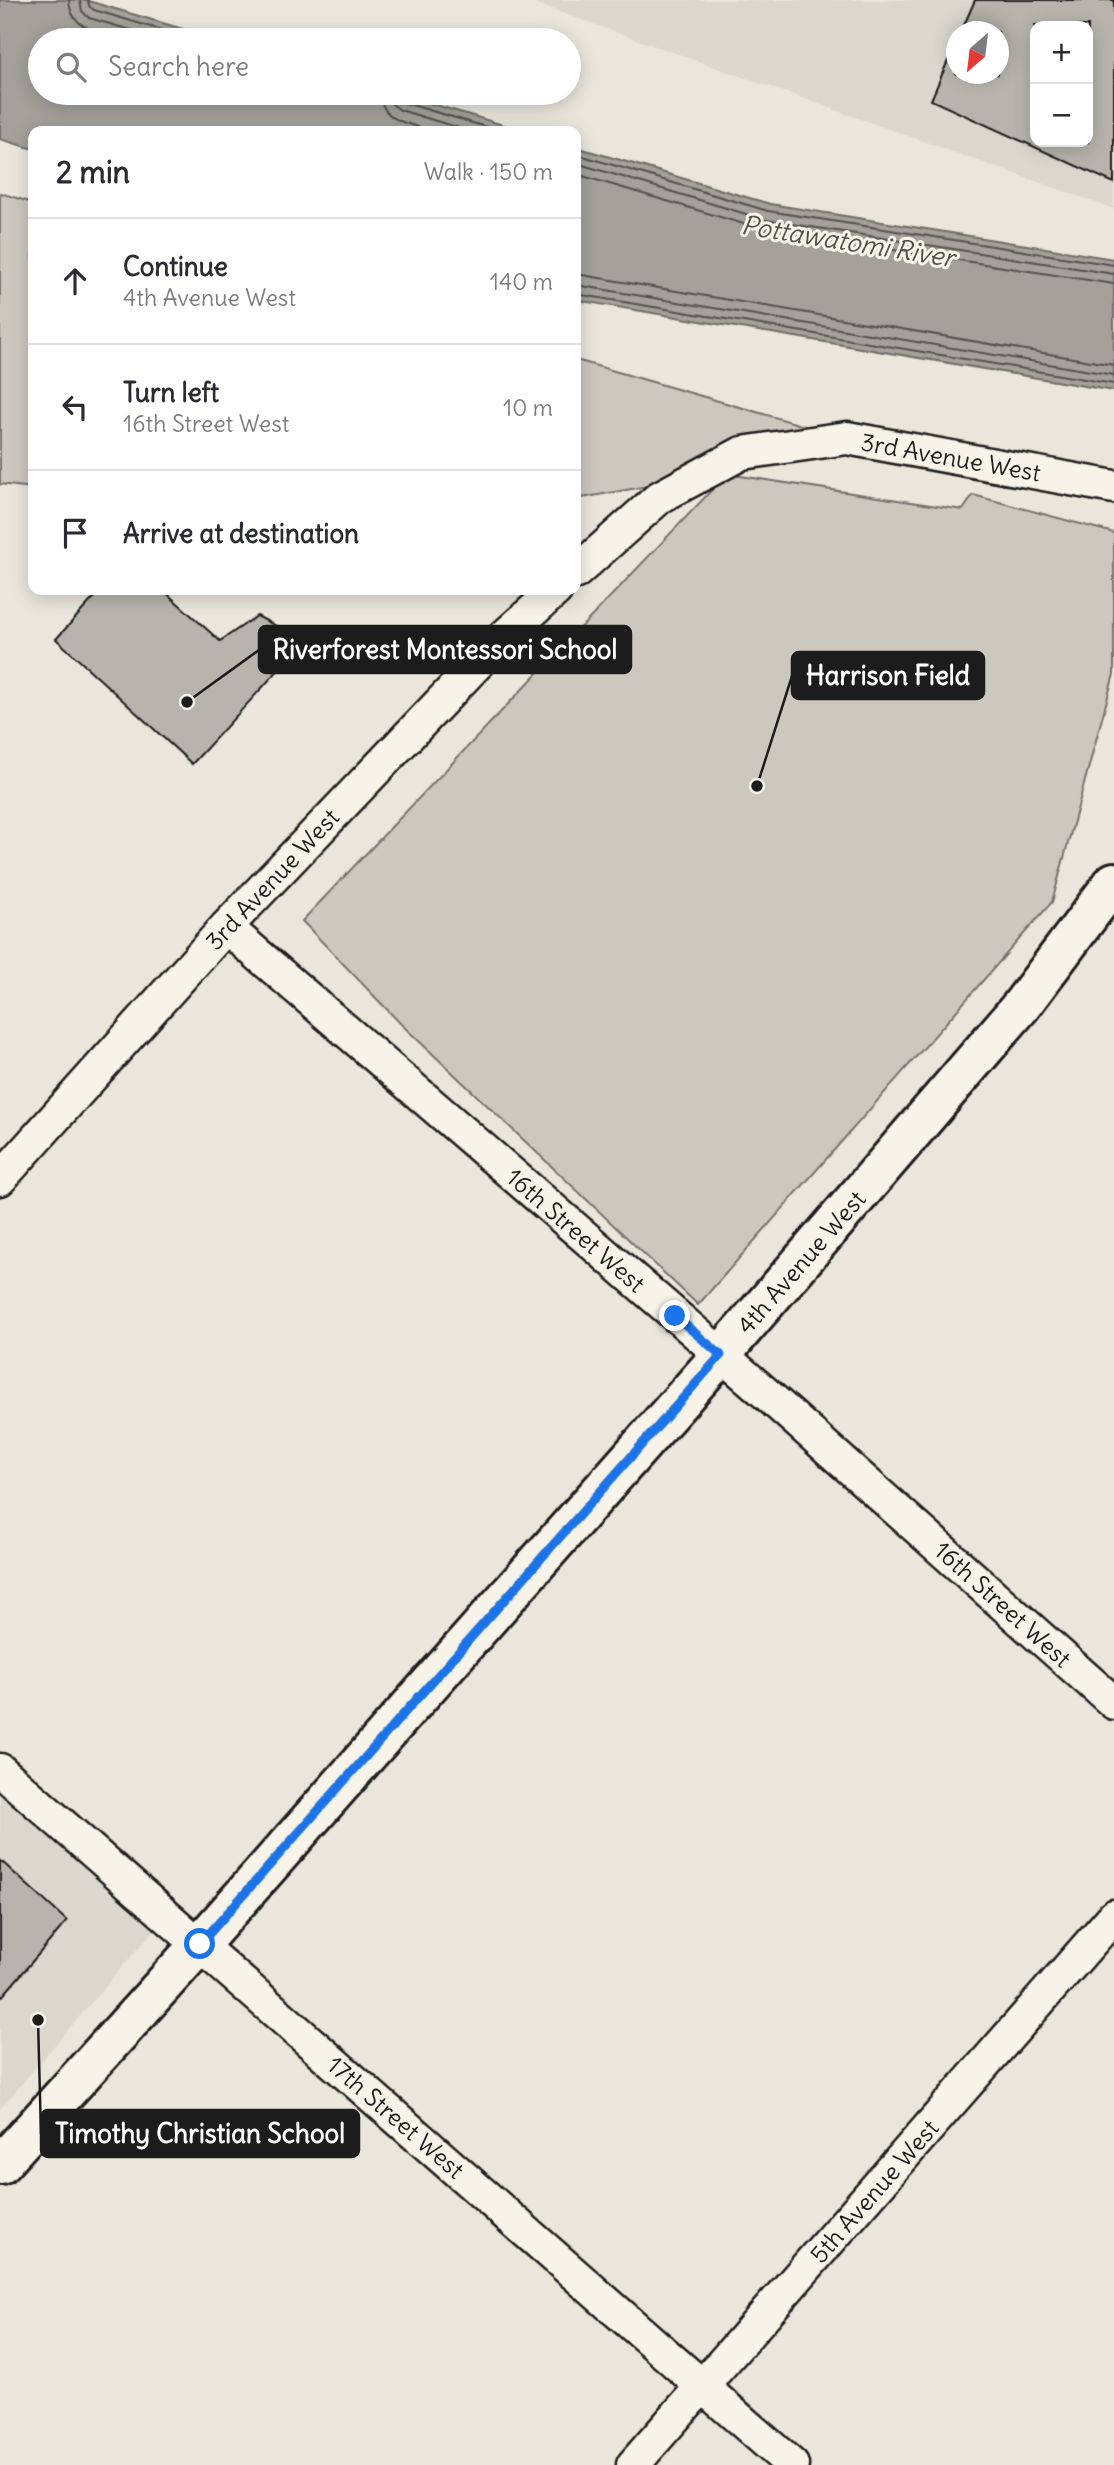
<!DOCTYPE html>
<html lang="en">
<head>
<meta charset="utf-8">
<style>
	body { margin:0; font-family:Delius,sans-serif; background:#f7f7f7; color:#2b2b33 }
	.controls { position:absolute; right:21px; top:21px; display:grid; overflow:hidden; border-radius:14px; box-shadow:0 4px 18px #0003 }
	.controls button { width:63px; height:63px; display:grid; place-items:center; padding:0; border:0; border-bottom:2px solid #e1e1e2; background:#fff; color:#2b2b33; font:35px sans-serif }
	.compass { position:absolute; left:946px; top:21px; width:63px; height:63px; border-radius:50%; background:#fff; box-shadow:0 4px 18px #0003; rotate:208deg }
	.stop { position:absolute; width:21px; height:21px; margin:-16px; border:5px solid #1a73e8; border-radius:50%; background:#fff }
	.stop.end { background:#1a73e8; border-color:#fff; box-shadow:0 2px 7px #0008 }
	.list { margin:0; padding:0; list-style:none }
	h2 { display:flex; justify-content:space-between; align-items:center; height:91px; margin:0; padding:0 28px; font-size:30px }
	h2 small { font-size:23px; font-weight:400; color:#7c7c81 }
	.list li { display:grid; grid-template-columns:46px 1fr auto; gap:21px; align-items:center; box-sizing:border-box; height:126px; padding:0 28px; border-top:2px solid #e1e1e2 }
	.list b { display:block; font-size:26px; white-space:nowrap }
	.list p { margin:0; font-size:23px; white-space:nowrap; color:#7c7c81 }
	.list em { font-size:23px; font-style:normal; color:#7c7c81 }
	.icon { flex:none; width:38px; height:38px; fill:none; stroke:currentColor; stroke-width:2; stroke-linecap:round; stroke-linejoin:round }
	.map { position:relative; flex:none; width:1114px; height:2465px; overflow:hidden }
	.search { position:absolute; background:#fff; box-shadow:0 4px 18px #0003; left:28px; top:28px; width:553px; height:77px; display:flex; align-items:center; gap:18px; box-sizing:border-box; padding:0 24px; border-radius:38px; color:#7c7c81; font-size:26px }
	.panel { position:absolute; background:#fff; box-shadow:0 4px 18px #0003; left:28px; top:126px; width:553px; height:469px; border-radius:14px }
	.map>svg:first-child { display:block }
</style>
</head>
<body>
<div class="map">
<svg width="1114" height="2465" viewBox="0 0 1114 2465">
	<rect width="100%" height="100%" fill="#eae6dc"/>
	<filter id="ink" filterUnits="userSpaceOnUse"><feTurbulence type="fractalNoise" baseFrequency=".0143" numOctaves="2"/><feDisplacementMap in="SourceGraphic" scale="14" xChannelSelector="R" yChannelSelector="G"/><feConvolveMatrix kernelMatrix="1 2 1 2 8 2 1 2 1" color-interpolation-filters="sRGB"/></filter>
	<g filter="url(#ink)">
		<g fill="#dad7ce" fill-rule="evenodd">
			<path d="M526,0H1114V209ZM1035,26H1088V142H1035ZM956,32H998V74H956Z"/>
			<path d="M0,1794L154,1930L0,2109Z"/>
		</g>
		<g fill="#ccc8c0" stroke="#74726e" stroke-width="2">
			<path d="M0,193L33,203V488L0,484Z"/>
			<path d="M576,360L847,438L659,484L576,499Z"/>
			<path d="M727,474L963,510L973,495L1114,533V674L1052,902L698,1305L401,1024L302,921Z"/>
		</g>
		<g fill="#a3a19a" stroke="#6d6c68" stroke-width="2">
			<path d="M0,0H85L220,40H40V93H395L524,131H33V149L0,139Z"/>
			<path d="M576,147L770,204L1114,259V391L576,300Z"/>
		</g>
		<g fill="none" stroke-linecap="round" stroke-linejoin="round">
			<g stroke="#52514e" stroke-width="2">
				<path d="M69,0C70,31 104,33 128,40"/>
				<path d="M80,0L82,11L89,18L165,40"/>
				<path d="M88,0L89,6L94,10L195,40"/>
				<path d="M380,93C381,122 410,124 433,131"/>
				<path d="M390,93L392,104L400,110L469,131"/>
				<path d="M399,93L400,99L405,103L500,131"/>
				<path d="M576,154L768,211L1114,265"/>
				<path d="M576,163L766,220L1114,274"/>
				<path d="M576,174L764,230L1114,284"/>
				<path d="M576,274L1114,365"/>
				<path d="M576,285L1114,375"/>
				<path d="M576,294L1114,384"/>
			</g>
		</g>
		<g fill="#b6b4ac" stroke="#1c1c1c" stroke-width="2" fill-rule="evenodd">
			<path d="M975,0H1114V183L931,100L956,42V74H998V32H961ZM1035,26H1088V142H1035Z"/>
			<path d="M101,590H163L220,641L257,616L305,641L192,764L56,639Z"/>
			<path d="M0,1860L67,1921L0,1999Z"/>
		</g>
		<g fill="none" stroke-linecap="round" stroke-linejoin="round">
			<g stroke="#1c1c1c" stroke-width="37">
				<g id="minor">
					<path d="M576,572L660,497L742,453L847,438L1114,487"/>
					<path d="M226,927L762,1390L1114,1703"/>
					<path d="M0,1179L226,927L498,642L556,590"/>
					<path d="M0,1770L792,2465"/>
					<path d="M633,2465L1114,1916"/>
				</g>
			</g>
			<g stroke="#1c1c1c" stroke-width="44">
				<path id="tertiary" d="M0,2165L200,1944L721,1355L1021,1006L1114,882"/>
			</g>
			<use href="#minor" stroke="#f7f3e8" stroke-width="32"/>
			<use href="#tertiary" stroke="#f7f3e8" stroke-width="38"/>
		</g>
	</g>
	<g fill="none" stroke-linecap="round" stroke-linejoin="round" filter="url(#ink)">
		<path stroke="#1a73e8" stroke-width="9" d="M200,1944L721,1355L675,1316"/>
	</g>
	<g text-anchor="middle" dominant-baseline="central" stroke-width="6" stroke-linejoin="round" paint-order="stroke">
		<g font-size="24" fill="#1c1c1c" stroke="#f7f3e8">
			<text transform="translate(951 457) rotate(10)">3rd Avenue West</text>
			<text transform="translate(272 879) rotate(-47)">3rd Avenue West</text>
			<text transform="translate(576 1230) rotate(41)">16th Street West</text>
			<text transform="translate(801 1262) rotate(-49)">4th Avenue West</text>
			<text transform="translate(1003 1604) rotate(42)">16th Street West</text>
			<text transform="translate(396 2117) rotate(41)">17th Street West</text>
			<text transform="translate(874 2191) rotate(-49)">5th Avenue West</text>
		</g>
		<g font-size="26" font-style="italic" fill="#52514e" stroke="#f7f3e8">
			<text transform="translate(848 241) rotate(9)">Pottawatomi River</text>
		</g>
	</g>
	<path fill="none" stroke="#1c1c1c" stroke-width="2.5" d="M187 702L259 650M757 786L792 676M38 2020L41 2134"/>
	<g fill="#1c1c1c" stroke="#f7f3e8" stroke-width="2.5">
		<circle cx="187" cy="702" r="7"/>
		<circle cx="757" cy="786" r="7"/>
		<circle cx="38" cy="2020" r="7"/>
	</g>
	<g fill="#1c1c1c" stroke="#1c1c1c" stroke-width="2.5">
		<rect x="259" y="626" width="372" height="47" rx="7"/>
		<rect x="792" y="652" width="192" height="47" rx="7"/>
		<rect x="41" y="2110" width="318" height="47" rx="7"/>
	</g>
	<g font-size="26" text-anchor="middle" font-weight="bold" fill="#fff">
		<text x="445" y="659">Riverforest Montessori School</text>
		<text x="888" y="685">Harrison Field</text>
		<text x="200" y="2143">Timothy Christian School</text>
	</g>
</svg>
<div class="controls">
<button>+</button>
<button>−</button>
</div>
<svg class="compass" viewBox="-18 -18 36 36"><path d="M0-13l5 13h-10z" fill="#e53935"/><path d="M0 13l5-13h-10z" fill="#7c7c81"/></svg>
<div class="stop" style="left:200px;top:1944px"></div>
<div class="stop end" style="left:675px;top:1316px"></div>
<div class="search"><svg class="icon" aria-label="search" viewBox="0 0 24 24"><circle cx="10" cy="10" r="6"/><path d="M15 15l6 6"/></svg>Search here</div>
<section class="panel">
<h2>2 min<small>Walk · 150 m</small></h2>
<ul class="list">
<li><svg class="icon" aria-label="ahead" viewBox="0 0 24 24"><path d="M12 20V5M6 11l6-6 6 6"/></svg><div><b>Continue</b><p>4th Avenue West</p></div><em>140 m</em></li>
<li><svg class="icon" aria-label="left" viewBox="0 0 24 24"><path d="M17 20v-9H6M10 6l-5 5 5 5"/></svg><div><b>Turn left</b><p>16th Street West</p></div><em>10 m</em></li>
<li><svg class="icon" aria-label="arrive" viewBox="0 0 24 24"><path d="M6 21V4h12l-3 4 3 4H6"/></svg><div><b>Arrive at destination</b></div></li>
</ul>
</section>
</div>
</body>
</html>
